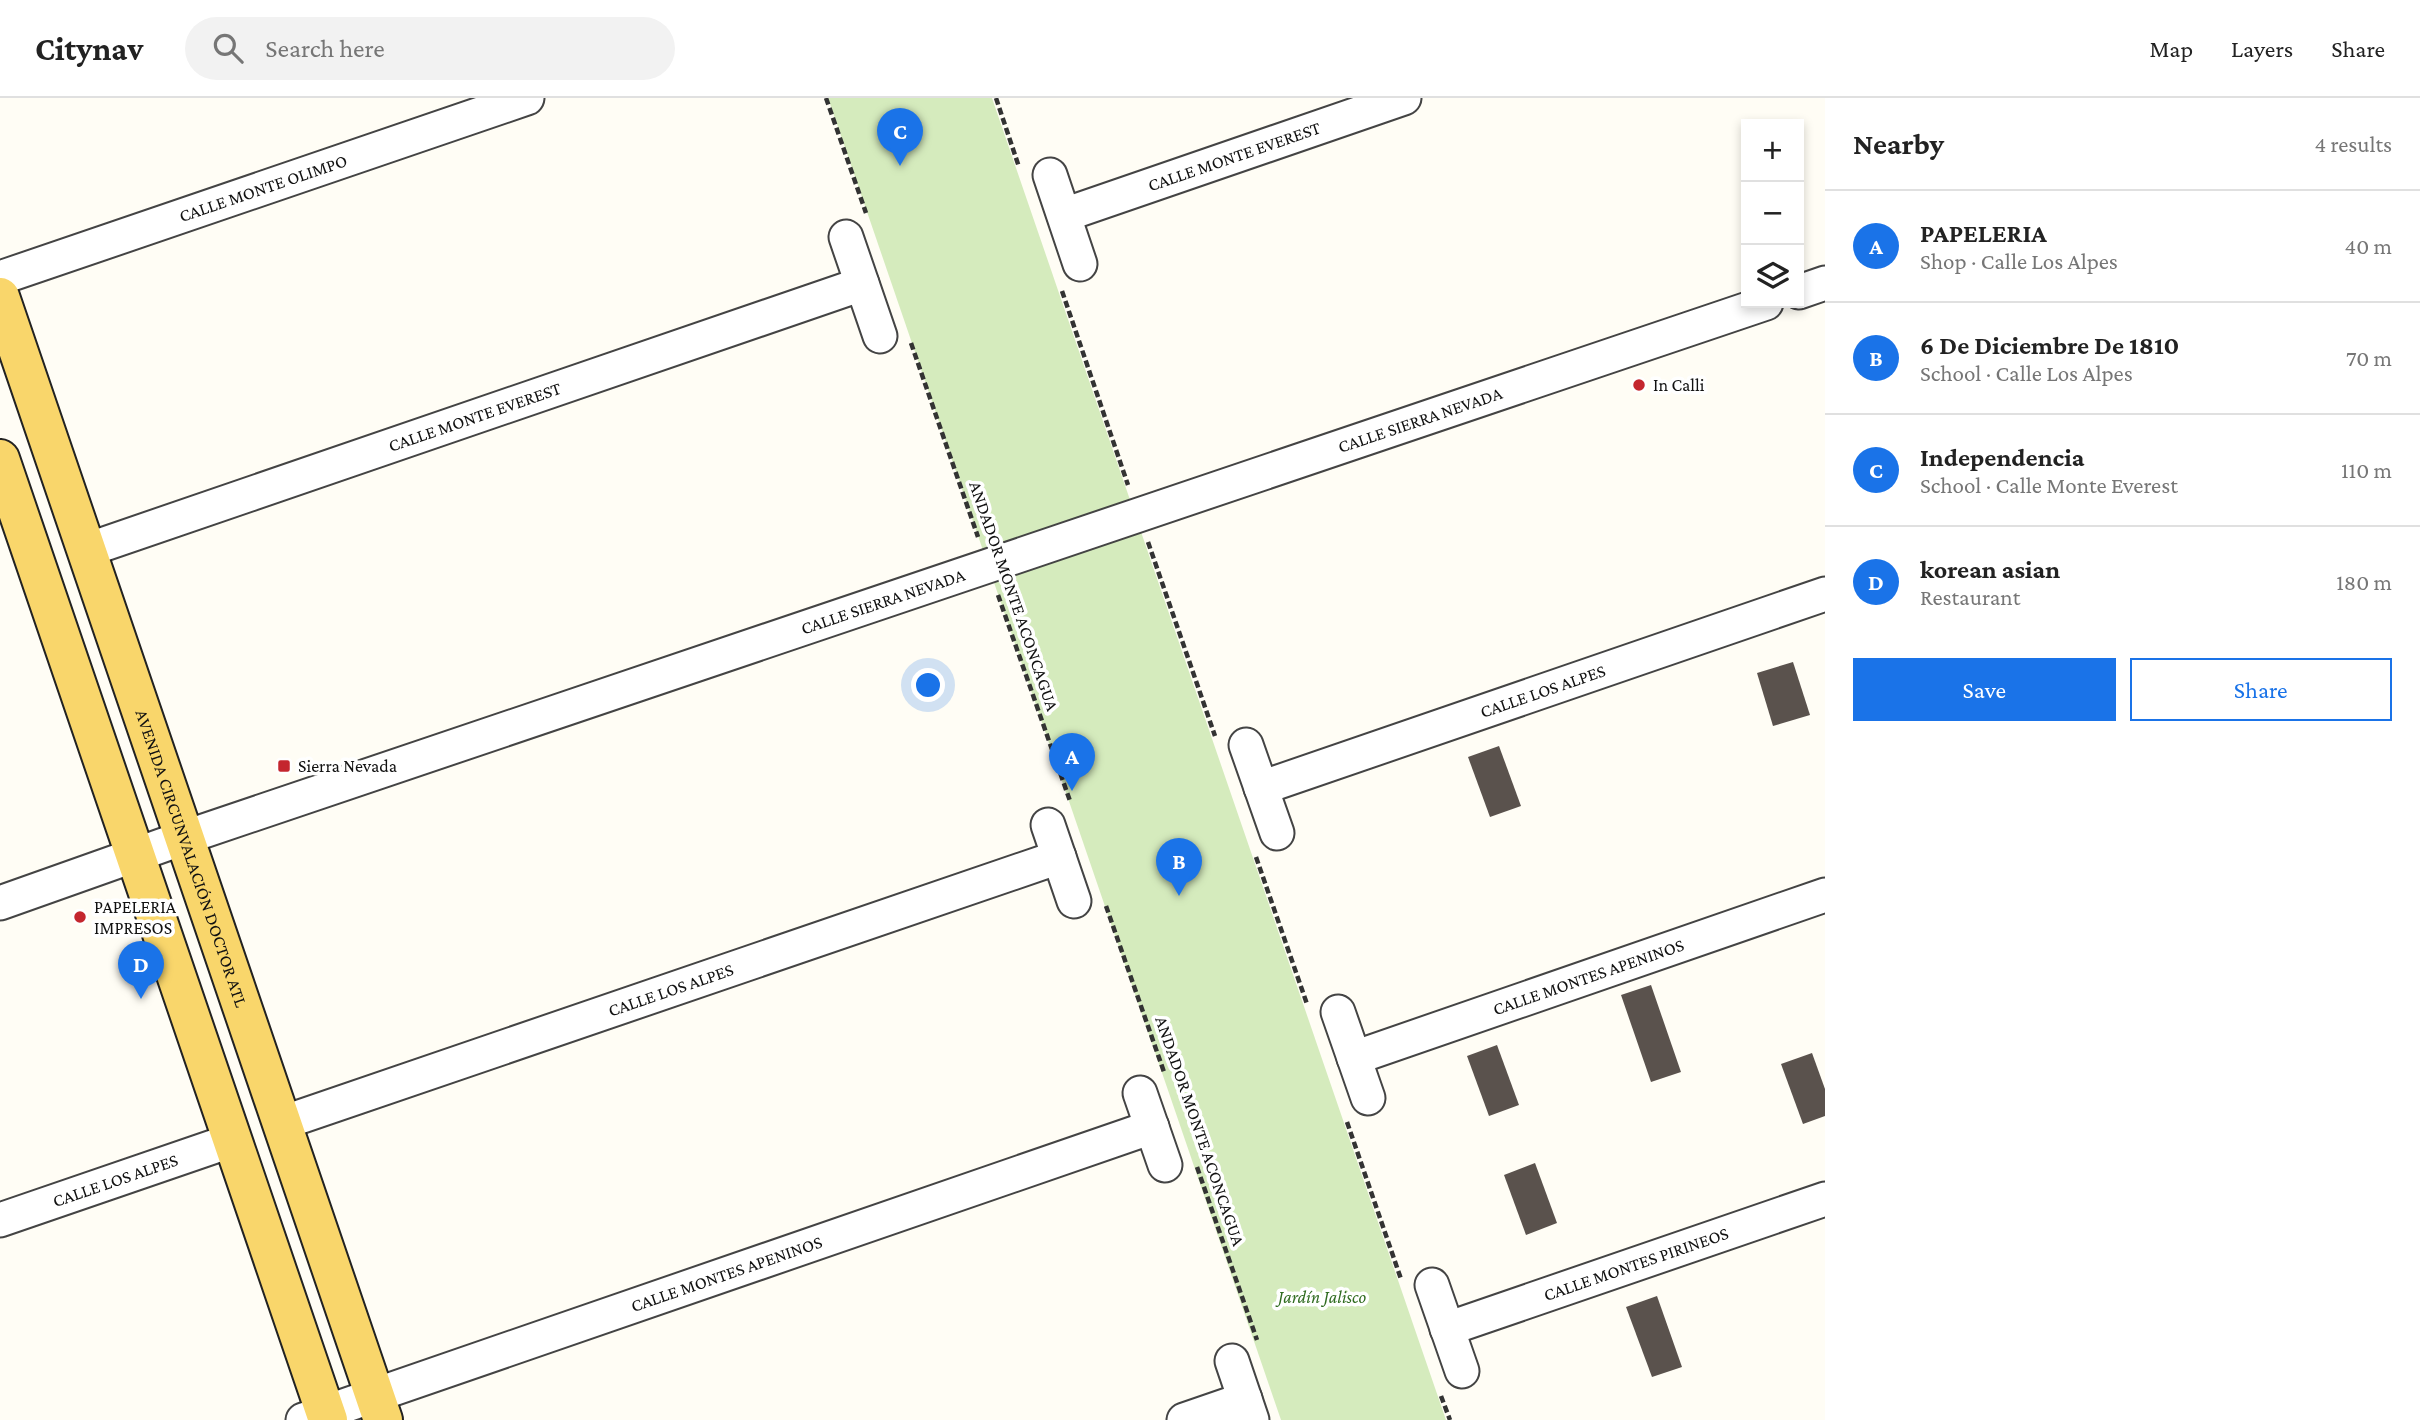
<!DOCTYPE html>
<html lang="en">
<head>
<meta charset="utf-8">
<style>
	body { margin:0; font-family:"Crimson Pro",serif; background:#f2f2f2; color:#222 }
	.controls { position:absolute; right:21px; top:21px; display:grid; overflow:hidden; border-radius:0px; box-shadow:0 4px 10px #0003 }
	.controls button { width:63px; height:63px; display:grid; place-items:center; padding:0; border:0; border-bottom:2px solid #e0e0e0; background:#fff; color:#222; font:35px sans-serif }
	.you { position:absolute; left:929px; top:588px; width:24px; height:24px; margin:-18px; border:5px solid #fff; border-radius:50%; background:#1a73e8; box-shadow:0 0 0 10px #1a73e833 }
	.badge { display:grid; place-items:center; width:46px; height:46px; border-radius:50%; background:#1a73e8; color:#fff; font-size:23px; font-weight:700 }
	.pin { position:absolute; translate:-50% -58px; filter:drop-shadow(0 2px 4px #0008) }
	.pin::after { content:''; position:absolute; top:37px; width:24px; height:21px; background:inherit; clip-path:polygon(0 0,100% 0,50% 100%) }
	.list { margin:0; padding:0; list-style:none }
	h2 { display:flex; justify-content:space-between; align-items:center; height:91px; margin:0; padding:0 28px; font-size:30px }
	h2 small { font-size:23px; font-weight:400; color:#767676 }
	.list li { display:grid; grid-template-columns:46px 1fr auto; gap:21px; align-items:center; box-sizing:border-box; height:112px; padding:0 28px; border-top:2px solid #e0e0e0 }
	.list b { display:block; font-size:26px; white-space:nowrap }
	.list p { margin:0; font-size:23px; white-space:nowrap; color:#767676 }
	.list em { font-size:23px; font-style:normal; color:#767676 }
	.actions { display:flex; gap:14px; padding:21px 28px }
	.actions a { flex:1; padding:16px 0; border:2px solid #1a73e8; border-radius:0px; text-align:center; font-size:24px; color:#1a73e8 }
	.actions .main { background:#1a73e8; color:#fff }
	.icon { flex:none; width:38px; height:38px; fill:none; stroke:currentColor; stroke-width:2; stroke-linecap:round; stroke-linejoin:round }
	.map { position:relative; flex:none; width:1825px; height:1322px; overflow:hidden }
	header { display:flex; align-items:center; gap:42px; box-sizing:border-box; height:98px; padding:0 35px; background:#fff; border-bottom:2px solid #e0e0e0 }
	header strong { font-size:33px }
	nav { display:flex; gap:38px; margin-inline-start:auto; font-size:24px }
	.search { width:490px; height:63px; background:#f2f2f2; display:flex; align-items:center; gap:18px; box-sizing:border-box; padding:0 24px; border-radius:38px; color:#767676; font-size:26px }
	main { display:flex }
	aside { flex:1; background:#fff }
	.map>svg:first-child { display:block }
</style>
</head>
<body>
<header>
<strong>Citynav</strong>
<div class="search"><svg class="icon" aria-label="search" viewBox="0 0 24 24"><circle cx="10" cy="10" r="6"/><path d="M15 15l6 6"/></svg>Search here</div>
<nav><a>Map</a><a>Layers</a><a>Share</a></nav>
</header>
<main>
<div class="map">
<svg width="1825" height="1322" viewBox="0 0 1825 1322">
	<rect width="100%" height="100%" fill="#fffdf5"/>
	<path fill="#d5ebbd" d="M828,0H992L1446,1322H1281Z"/>
	<g fill="#5a524d">
		<path d="M1793,564L1810,617L1773,628L1757,575Z"/>
		<path d="M1499,648L1521,708L1490,719L1468,659Z"/>
		<path d="M1651,887L1681,974L1651,984L1621,897Z"/>
		<path d="M1497,947L1519,1007L1489,1018L1467,958Z"/>
		<path d="M1812,955L1825,991V1018L1803,1026L1781,966Z"/>
		<path d="M1535,1065L1557,1125L1526,1137L1504,1077Z"/>
		<path d="M1657,1198L1682,1269L1652,1279L1626,1209Z"/>
	</g>
	<g fill="none" stroke-linecap="round" stroke-linejoin="round">
		<g stroke="#444" stroke-width="37">
			<g id="minor">
				<path d="M1050,77L1080,166"/>
				<path id="s1" d="M1064,117L1404,0"/>
				<path d="M846,139L880,238"/>
				<path id="s2" d="M0,180L527,0"/>
				<path d="M1799,194L1825,185"/>
				<path id="s3" d="M87,452L862,186"/>
				<path d="M1246,647L1277,735"/>
				<path id="s4" d="M1261,690L1825,496"/>
				<path d="M1048,727L1074,803"/>
				<path id="s5" d="M0,805L186,739L1766,205"/>
				<path d="M1338,914L1368,1000"/>
				<path id="s6" d="M1354,960L1825,797"/>
				<path d="M1140,995L1165,1067"/>
				<path id="s7" d="M282,1025L1059,759"/>
				<path id="s8" d="M0,1122L233,1042"/>
				<path d="M1432,1187L1462,1273"/>
				<path id="s9" d="M1447,1231L1825,1101"/>
				<path d="M1232,1263L1252,1322"/>
				<path id="s10" d="M303,1322L1152,1029"/>
				<path d="M1184,1322L1245,1301"/>
			</g>
		</g>
		<g stroke="#222" stroke-width="42">
			<g id="primary">
				<path id="s11" d="M0,199L383,1322"/>
				<path d="M0,361L328,1322"/>
			</g>
		</g>
		<g stroke="#333" stroke-width="4.5" stroke-dasharray="7 3.5" stroke-linecap="butt">
			<path d="M826,0L866,115"/>
			<path d="M996,0L1019,69"/>
			<path d="M1062,193L1128,387"/>
			<path d="M911,245L978,439"/>
			<path d="M1148,444L1215,638"/>
			<path d="M998,497L1070,703"/>
			<path d="M1256,759L1307,906"/>
			<path d="M1106,808L1164,974"/>
			<path d="M1347,1024L1401,1181"/>
			<path d="M1197,1069L1257,1242"/>
			<path d="M1441,1298L1450,1322"/>
		</g>
		<use href="#minor" stroke="#fff" stroke-width="33"/>
		<use href="#primary" stroke="#f9d66b" stroke-width="38"/>
	</g>
	<g fill="#c4262e" stroke="#fff" stroke-width="2.5">
		<circle cx="1639" cy="287" r="7"/>
		<rect x="277" y="661" width="14" height="14" rx="3.5"/>
		<circle cx="80" cy="819" r="7"/>
	</g>
	<g text-anchor="middle" dominant-baseline="central" stroke-width="7" stroke-linejoin="round" paint-order="stroke">
		<g font-size="18" fill="#111" stroke="#fff">
			<text stroke="none"><textPath href="#s1" startOffset="180">CALLE MONTE EVEREST</textPath></text>
			<text stroke="none"><textPath href="#s2" startOffset="278">CALLE MONTE OLIMPO</textPath></text>
			<text stroke="none"><textPath href="#s3" startOffset="410">CALLE MONTE EVEREST</textPath></text>
			<text stroke="none"><textPath href="#s5" startOffset="1500">CALLE SIERRA NEVADA</textPath></text>
			<text transform="translate(1014 498) rotate(71)">ANDADOR MONTE ACONCAGUA</text>
			<text stroke="none"><textPath href="#s5" startOffset="933">CALLE SIERRA NEVADA</textPath></text>
			<text stroke="none"><textPath href="#s4" startOffset="298">CALLE LOS ALPES</textPath></text>
			<text stroke="none"><textPath href="#s11" startOffset="593">AVENIDA CIRCUNVALACIÓN DOCTOR ATL</textPath></text>
			<text stroke="none"><textPath href="#s6" startOffset="248">CALLE MONTES APENINOS</textPath></text>
			<text stroke="none"><textPath href="#s7" startOffset="411">CALLE LOS ALPES</textPath></text>
			<text transform="translate(1200 1033) rotate(71)">ANDADOR MONTE ACONCAGUA</text>
			<text stroke="none"><textPath href="#s8" startOffset="122">CALLE LOS ALPES</textPath></text>
			<text stroke="none"><textPath href="#s9" startOffset="200">CALLE MONTES PIRINEOS</textPath></text>
			<text stroke="none"><textPath href="#s10" startOffset="448">CALLE MONTES APENINOS</textPath></text>
		</g>
		<g font-size="18" fill="#111" stroke="#fff" text-anchor="start">
			<text x="1653" y="287">In Calli</text>
			<text x="298" y="668">Sierra Nevada</text>
			<text x="94" y="809">PAPELERIA<tspan x="94" dy="21">IMPRESOS</tspan></text>
		</g>
		<g font-size="18" font-style="italic" fill="#2f6b1f" stroke="#fff">
			<text x="1322" y="1199">Jardín Jalisco</text>
		</g>
	</g>
</svg>
<div class="controls">
<button>+</button>
<button>−</button>
<button><svg class="icon" aria-label="layers" viewBox="0 0 24 24"><path d="M12 4l9 5-9 5-9-5zM3 14l9 5 9-5"/></svg></button>
</div>
<div class="you"></div>
<div class="pin badge" style="left:1072px;top:693px">A</div>
<div class="pin badge" style="left:1179px;top:798px">B</div>
<div class="pin badge" style="left:900px;top:68px">C</div>
<div class="pin badge" style="left:141px;top:901px">D</div>
</div>
<aside>
<h2>Nearby<small>4 results</small></h2>
<ul class="list">
<li><span class="badge">A</span><div><b>PAPELERIA</b><p>Shop · Calle Los Alpes</p></div><em>40 m</em></li>
<li><span class="badge">B</span><div><b>6 De Diciembre De 1810</b><p>School · Calle Los Alpes</p></div><em>70 m</em></li>
<li><span class="badge">C</span><div><b>Independencia</b><p>School · Calle Monte Everest</p></div><em>110 m</em></li>
<li><span class="badge">D</span><div><b>korean asian</b><p>Restaurant</p></div><em>180 m</em></li>
</ul>
<div class="actions"><a class="main">Save</a><a>Share</a></div>
</aside>
</main>
</body>
</html>
